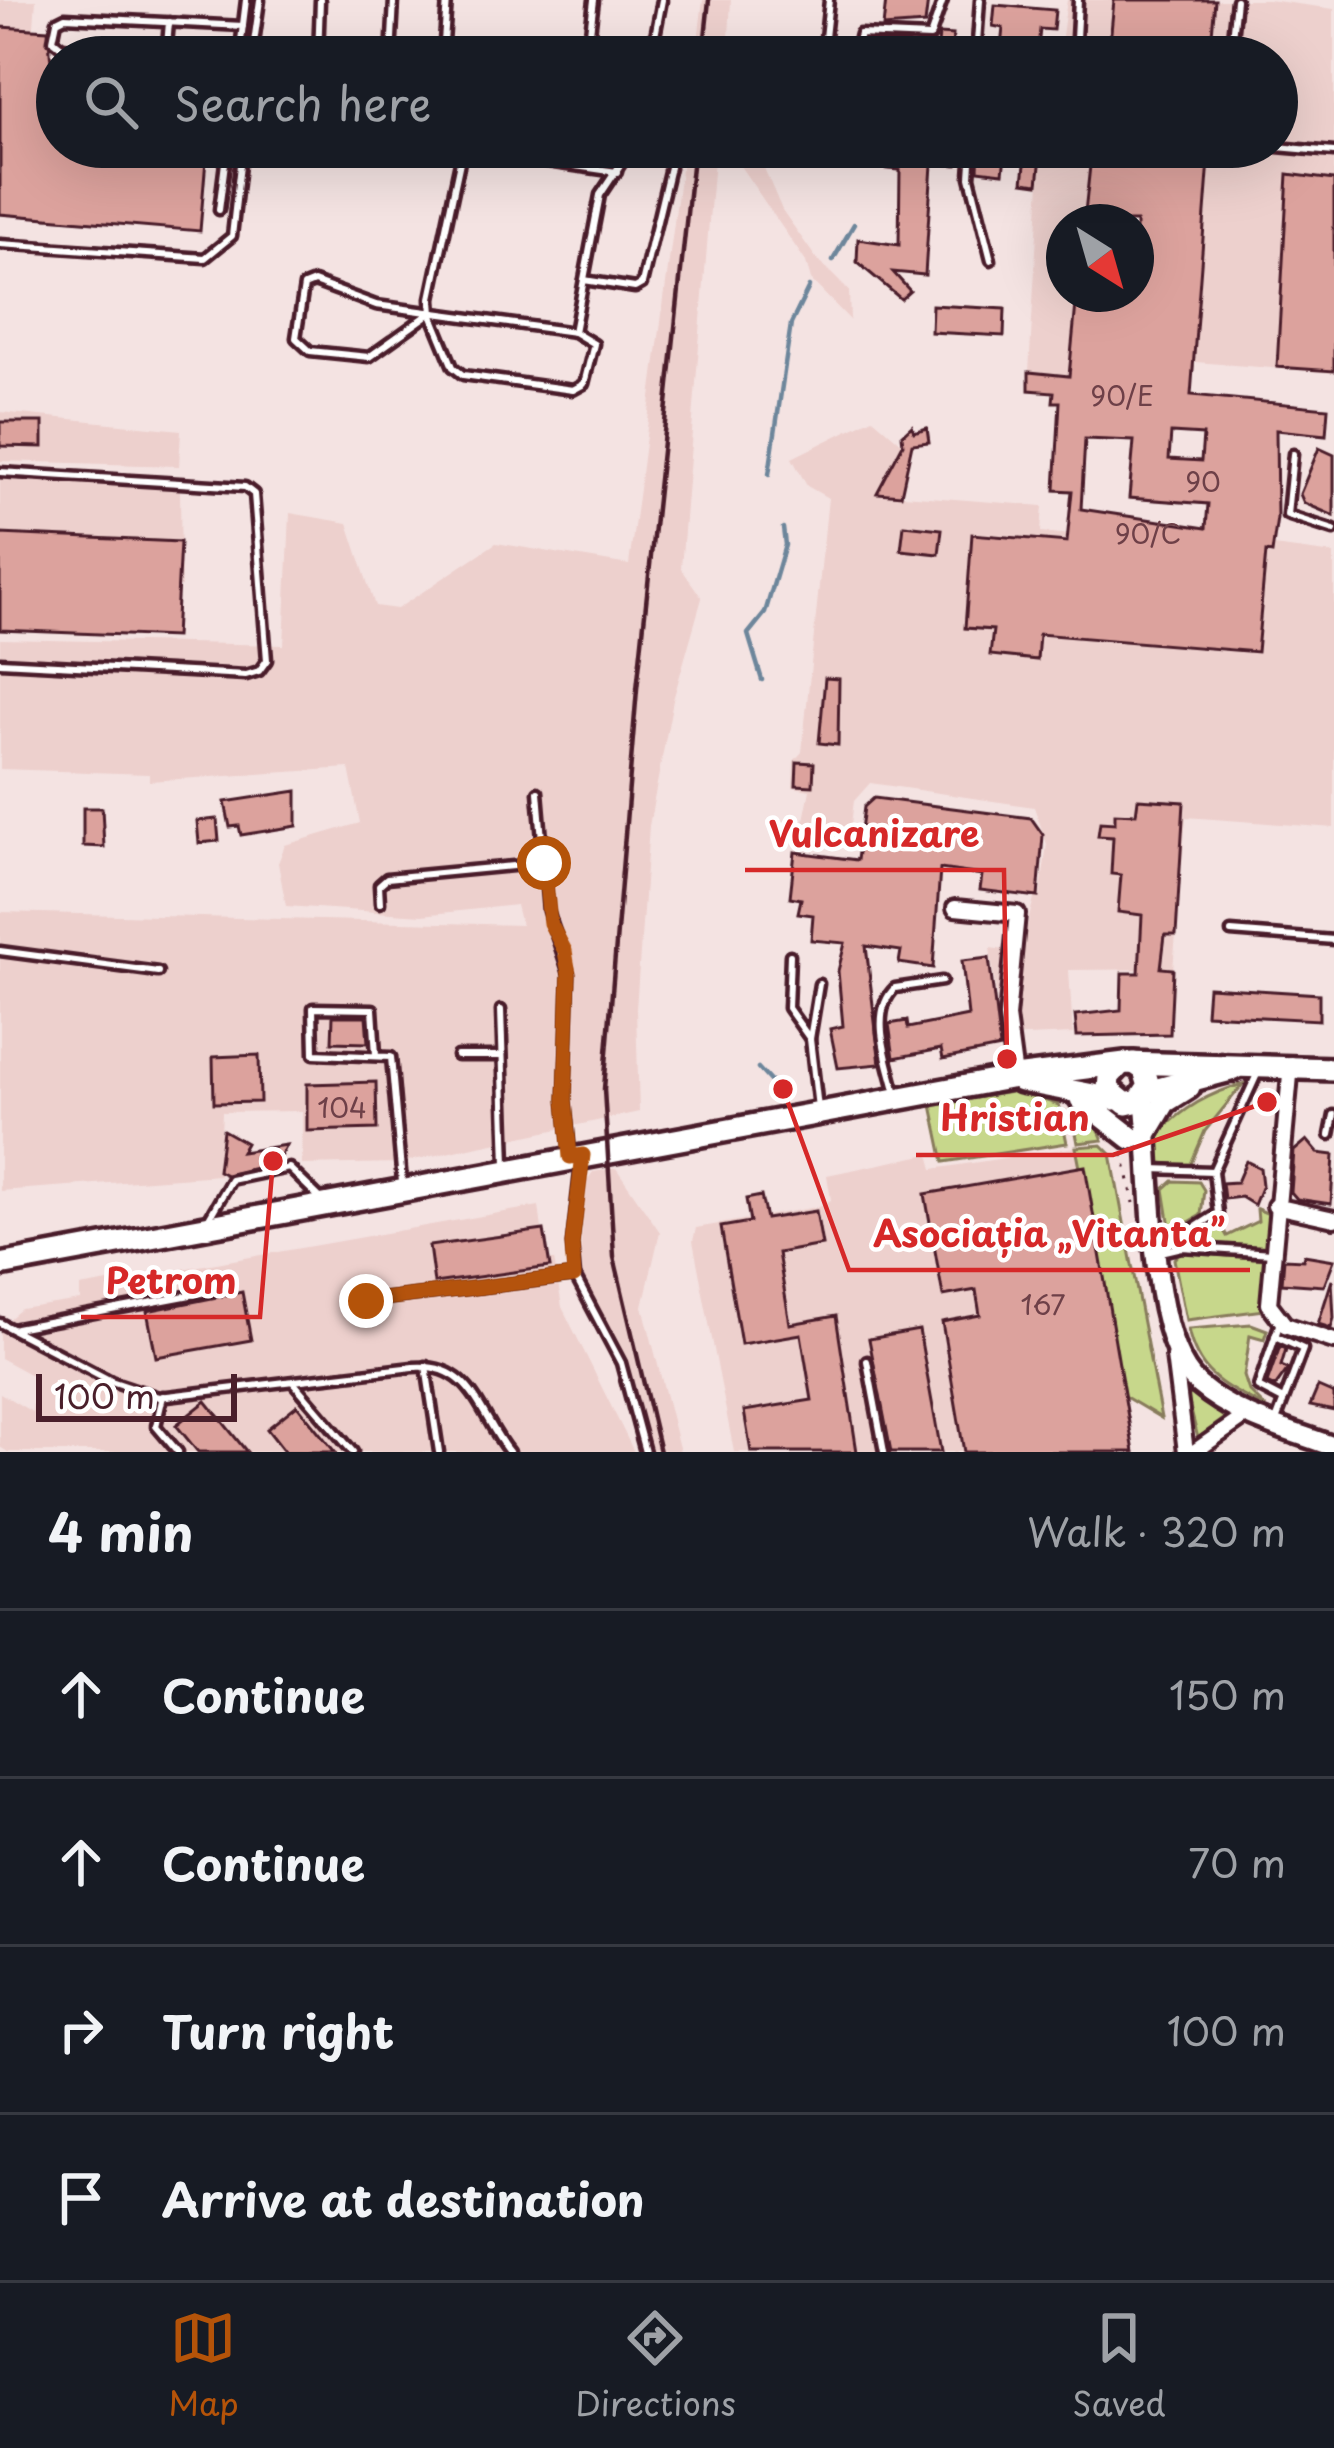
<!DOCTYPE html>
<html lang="en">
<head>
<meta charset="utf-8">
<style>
	body { margin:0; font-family:"Playpen Sans",sans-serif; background:#242831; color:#f1f3f6 }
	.compass { position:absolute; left:1046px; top:204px; width:108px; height:108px; border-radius:50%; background:#171b24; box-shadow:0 12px 48px #0002; rotate:143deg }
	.scale { position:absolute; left:36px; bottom:30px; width:201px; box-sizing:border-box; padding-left:12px; border:6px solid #4a1f2b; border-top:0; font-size:33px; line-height:42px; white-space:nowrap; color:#4a1f2b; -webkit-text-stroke:9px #fff; paint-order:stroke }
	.stop { position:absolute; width:36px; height:36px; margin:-27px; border:9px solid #b45309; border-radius:50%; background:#fff }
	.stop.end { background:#b45309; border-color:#fff; box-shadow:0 3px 12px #0008 }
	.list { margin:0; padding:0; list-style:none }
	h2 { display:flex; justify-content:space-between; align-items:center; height:156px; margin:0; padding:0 48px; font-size:51px }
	h2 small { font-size:39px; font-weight:400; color:#9ea1a6 }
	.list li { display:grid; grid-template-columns:78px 1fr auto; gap:36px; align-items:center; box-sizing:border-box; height:168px; padding:0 48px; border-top:3px solid #363941 }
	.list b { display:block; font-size:45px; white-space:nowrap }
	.list em { font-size:39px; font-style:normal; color:#9ea1a6 }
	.icon { flex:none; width:66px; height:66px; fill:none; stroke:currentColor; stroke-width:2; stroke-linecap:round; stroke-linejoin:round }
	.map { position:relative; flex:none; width:1334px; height:1452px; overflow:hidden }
	.search { position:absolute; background:#171b24; box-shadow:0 12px 48px #0002; left:36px; right:36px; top:36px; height:132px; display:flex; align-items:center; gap:30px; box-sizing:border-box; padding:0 42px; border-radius:66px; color:#9ea1a6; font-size:45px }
	.sheet { height:828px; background:#171b24 }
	nav { display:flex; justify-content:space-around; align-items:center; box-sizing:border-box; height:168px; border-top:3px solid #363941; background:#171b24; font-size:33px; color:#9ea1a6 }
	nav a { display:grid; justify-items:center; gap:6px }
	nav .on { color:#b45309 }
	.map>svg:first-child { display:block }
</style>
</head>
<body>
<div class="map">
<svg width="1334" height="1452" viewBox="0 0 1334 1452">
	<rect width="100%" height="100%" fill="#f4e3e2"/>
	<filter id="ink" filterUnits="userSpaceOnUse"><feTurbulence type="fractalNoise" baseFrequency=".00833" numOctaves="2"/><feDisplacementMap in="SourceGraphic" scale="24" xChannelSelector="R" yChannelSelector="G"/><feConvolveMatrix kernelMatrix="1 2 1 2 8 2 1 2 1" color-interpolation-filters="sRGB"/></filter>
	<g filter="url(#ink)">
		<g fill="#edd0cd" fill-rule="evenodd">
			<path d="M0,0H36L31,64L0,63Z"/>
			<path d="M703,0H731L728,57H696Z"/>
			<path d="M1067,0H1268L1334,9V373L1195,362L1192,387L1029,372L1042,147H1277V57H1059ZM1064,222H1136V294H1064Z"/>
			<path d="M684,147H715L681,568L702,598L673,700L649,826L636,1009L639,1112L399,1163L302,1165V1111L222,1112L219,1175L0,1191V912L521,925L516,905L422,915L286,906L278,863L285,845L360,823L349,768L149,781V774L0,769V639L284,645L290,513L348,523L375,606L397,609L496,543L629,565Z"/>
			<path d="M727,147H755L782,210L816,258L849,291L850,320L811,280L806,262Z"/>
			<path d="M0,412L181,430L179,466L0,461Z"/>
			<path d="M873,418L903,444L878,493L1043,506L1041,532L1272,555L1274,546L1334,554V828L1186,817L1173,969L1069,970L1073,1034L1002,1037L990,948L1005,950L1006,938H1024L1034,898L1040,897L1047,844L1034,807L870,783L854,801L848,847L800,840L810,790L793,787L794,761L802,752L828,498L807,486L792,458Z"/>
			<path d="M0,479L180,485L181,587L44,583L0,589Z"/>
			<path d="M1076,1147L1131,1452H734L693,1241L696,1228L817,1207L831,1200L827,1175L929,1154L933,1169Z"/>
			<path d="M616,1168L660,1232L643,1306L680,1452H650L631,1376L579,1268L585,1183L593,1172Z"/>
			<path d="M539,1206L546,1260H554L562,1307L634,1452H8L0,1447V1393L32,1412L35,1377L0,1358V1327L21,1309L80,1300V1287Z"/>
		</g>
		<g fill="#c7d78b" stroke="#887b5b" stroke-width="3">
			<path d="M1243,1084L1205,1131L1190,1166L1160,1163L1159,1133C1184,1108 1209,1093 1243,1084Z"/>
			<path d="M1017,1091L1059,1105L1067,1143L944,1162L932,1105Z"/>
			<path d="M1080,1111L1094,1119L1103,1140L1078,1143L1072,1112Z"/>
			<path d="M1102,1145L1111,1154L1161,1418L1124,1396L1076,1147Z"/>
			<path d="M1173,1181L1199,1182L1204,1190L1201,1215L1179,1228L1170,1227L1164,1189Z"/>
			<path d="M1257,1209L1269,1214L1267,1249L1191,1243L1220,1224L1227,1236L1258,1221Z"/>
			<path d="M1180,1252L1265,1259L1264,1310L1186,1320L1174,1259Z"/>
			<path d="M1251,1324L1267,1330L1264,1339L1250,1335L1244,1376L1249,1391L1266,1408C1229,1388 1198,1378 1188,1329Z"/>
			<path d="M1193,1394L1225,1418L1198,1438L1187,1395Z"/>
		</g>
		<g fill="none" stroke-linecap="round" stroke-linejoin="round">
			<g stroke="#6d869b" stroke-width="4.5">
				<path d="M833,260L854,224"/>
				<path d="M769,474L791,324L809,287"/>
				<path d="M762,680L748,634L765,613L785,545L783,528"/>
				<path d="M758,1068L778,1090"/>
			</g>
		</g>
		<g fill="#dca29d" stroke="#4a1f2b" stroke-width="3" fill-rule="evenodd">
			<path d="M886,0H928L925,24L883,27Z"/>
			<path d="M1114,0H1215L1210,57L1109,54Z"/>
			<path d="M995,5L1055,10L1053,30L1040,29L1037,57H1000L1003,28L993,26Z"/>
			<path d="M0,27L48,30L52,73H57V147H207L200,231L0,214Z"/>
			<path d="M939,34L953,35L951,57H937Z"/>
			<path d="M874,42L909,44L908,57H873Z"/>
			<path d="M866,147H958L957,165L932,164L925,275L893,272L910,291L901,299L857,262L858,239L899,245L900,170L864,167Z"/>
			<path d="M979,147H1006L1003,173L978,170Z"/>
			<path d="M1027,147H1042L1038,184L1023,182Z"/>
			<path d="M1092,147H1210L1191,395L1328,408L1326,435L1276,430L1277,518L1272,553L1266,552L1257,652L1039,634L1037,660L990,655L993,630L965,628L972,534L1067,542L1072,491L1055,490L1060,402H1053L1054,392L1029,390V372L1069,376L1077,294H1136V222H1084ZM1171,433L1203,435L1201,461L1169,459ZM1085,439L1134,441L1129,498L1208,504L1206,528L1081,509Z"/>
			<path d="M1288,174L1334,180V371L1277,367Z"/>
			<path d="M932,305L1005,309L1004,336L931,332Z"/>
			<path d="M0,422H43V447L0,446Z"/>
			<path d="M912,426L914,432L927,428L929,442L912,444L901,495L877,493L903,444L902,435Z"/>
			<path d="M1319,448L1334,455V516L1304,503L1300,494Z"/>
			<path d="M904,525L942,529L939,554L901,550Z"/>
			<path d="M0,534L180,542L175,637L0,630Z"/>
			<path d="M825,678L839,679L838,745L819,743Z"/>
			<path d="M797,762L814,763L813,786L796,785Z"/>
			<path d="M297,791V826L241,835L239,826L230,827L225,802Z"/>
			<path d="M874,798L1031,818L1043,835L1038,897L980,890L982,875L940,869L933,968L899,963L901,951L866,946L880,1064L838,1068L830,1029L843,1026L838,971L845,943L811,940L813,915L798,913L801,899L790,897L795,852L857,860L864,807Z"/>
			<path d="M1138,799L1184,802L1176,935H1165L1161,968L1173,969L1170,1034L1077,1036L1075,1015L1121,1010L1122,973H1139L1142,915L1118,912L1121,875L1111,874L1113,837L1098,836L1100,822L1115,823V813L1136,814Z"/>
			<path d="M83,808H102L104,847L83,846Z"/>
			<path d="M217,819L219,841L199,843L197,821Z"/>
			<path d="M989,958L1000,1048L943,1059L941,1049L894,1058L889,1024L907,1021L908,1028L968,1016L962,961Z"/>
			<path d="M1208,987L1319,994V1020L1206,1014Z"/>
			<path d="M333,1016H366L368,1043L332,1042Z"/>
			<path d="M259,1055L260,1102L214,1103L213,1057Z"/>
			<path d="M376,1082L377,1129L307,1131V1084Z"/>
			<path d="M223,1130L246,1143L241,1152L286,1145L277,1163L226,1175L218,1171Z"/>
			<path d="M1307,1140L1318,1153L1334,1155L1331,1204L1297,1199L1291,1192L1294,1151Z"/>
			<path d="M1246,1161L1260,1168L1262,1185L1254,1205L1241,1197L1224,1199L1222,1183L1237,1182Z"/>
			<path d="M1085,1166L1134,1452H964L942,1322L980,1315L976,1290L943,1296L925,1194Z"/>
			<path d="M761,1196L766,1219L816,1211L822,1245L778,1253L790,1324L836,1316L857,1452H751L744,1411L812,1400L801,1334L741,1344L721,1227L750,1222L746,1199Z"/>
			<path d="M544,1230L550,1267L434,1283L429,1246Z"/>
			<path d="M1304,1255L1334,1260L1324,1286L1282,1283L1284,1259L1303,1260Z"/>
			<path d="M1332,1280L1334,1318L1331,1328L1318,1324Z"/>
			<path d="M242,1292L251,1340L156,1357L147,1311Z"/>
			<path d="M919,1330L941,1452H891L869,1339Z"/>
			<path d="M1280,1346L1286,1349L1281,1366L1288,1369L1275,1387L1267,1383Z"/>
			<path d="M1318,1387L1334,1394V1411L1310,1406Z"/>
			<path d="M206,1401L247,1452H198L176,1425Z"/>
			<path d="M297,1405L335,1452H285L267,1429Z"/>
		</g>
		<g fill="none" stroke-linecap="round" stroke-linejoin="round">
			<g stroke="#4a1f2b" stroke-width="15">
				<g id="service">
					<path d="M447,0L444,42L455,57"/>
					<path d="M169,22L167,46L152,55L62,47L53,40L57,21L65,17L243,26"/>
					<path d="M239,57L246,0"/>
					<path d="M252,57L260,0"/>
					<path d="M318,57L320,0"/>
					<path d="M391,57L394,0"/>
					<path d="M587,57L594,0"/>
					<path d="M651,57L662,0"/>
					<path d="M823,57L829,0"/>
					<path d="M854,57L860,34L930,37L943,0"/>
					<path d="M976,57L980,0"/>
					<path d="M1075,57L1078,0"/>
					<path d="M1230,57L1236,0"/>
					<path d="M972,147L970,177L991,260"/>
					<path d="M1277,147L1334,152"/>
					<path d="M219,210L227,147"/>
					<path d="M0,244L205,258L232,236L242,147"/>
					<path d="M584,280L635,288L642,284L670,167"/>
					<path d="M432,312L369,357L310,351L296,338L304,286L314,282L376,305L574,332L594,344L584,384L573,390L463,375L453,367L432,316C432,310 431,304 431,298L461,157L477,152L617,172"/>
					<path d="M574,332L600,195L632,147"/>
					<path d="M1293,454L1287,515L1334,530"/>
					<path d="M0,472L245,487L254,494L267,660L259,671L246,675L0,662"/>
					<path d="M538,792L548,911L569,974L565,1100L570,1153"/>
					<path d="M380,903L379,885L387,878L544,863"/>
					<path d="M1231,932L1334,940"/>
					<path d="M0,951L158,972"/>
					<path d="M790,955L788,1008L810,1039"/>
					<path d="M501,1010L506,1165"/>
					<path d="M376,1055L373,1009L313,1008L314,1054L391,1057L402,1182"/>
					<path d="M457,1056H502"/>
					<path d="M896,1094C889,1063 868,1013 895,988L942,981"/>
					<path d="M818,1108L810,1039L819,984"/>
					<path d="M1330,1135L1334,1115"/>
					<path d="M581,1164L572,1244L575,1276L621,1363L645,1452"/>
					<path d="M1152,1169L1213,1171L1218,1213L1160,1250"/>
					<path d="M1213,1171L1259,1070"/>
					<path d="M209,1218L231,1180L289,1168L322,1200"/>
					<path d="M1161,1252L1182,1247L1272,1253"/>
					<path d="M366,1301L575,1276"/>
					<path d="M1280,1322L1258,1387L1283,1400"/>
					<path d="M0,1323L111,1381L159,1397L413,1367C473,1362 479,1415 509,1452"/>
					<path d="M16,1328L217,1290"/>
					<path d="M1275,1336L1303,1349L1276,1421"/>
					<path d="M867,1361L884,1452"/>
					<path d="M426,1366L439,1452"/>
					<path d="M293,1382L353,1452"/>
					<path d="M163,1396L156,1426L178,1452"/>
				</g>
			</g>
			<g stroke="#4a1f2b" stroke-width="22">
				<g id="minor">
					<path d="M955,908L1017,914L1007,1017L1015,1077"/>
					<path d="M1291,1064L1269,1304L1285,1325L1334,1341"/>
					<path d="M1275,1206L1334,1219"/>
					<path d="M1174,1356L1186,1452"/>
					<path d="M1194,1452L1247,1415"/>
				</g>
			</g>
			<g stroke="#4a1f2b" stroke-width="27">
				<path id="secondary" d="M1144,1097C1153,1166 1146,1340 1199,1385C1236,1417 1289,1430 1334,1447"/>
			</g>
			<g stroke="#4a1f2b" stroke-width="30">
				<g id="primary">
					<path d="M1121,1064L1109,1077L1108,1089L1126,1104L1139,1101L1149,1086L1144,1070L1134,1063"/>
					<path d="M1021,1081L1114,1099"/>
					<path d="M1147,1092L1234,1069"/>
					<path d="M1081,1099L1131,1138"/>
					<path d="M1146,1134L1165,1102L1189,1087"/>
					<path d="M0,1265L1015,1077L1125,1063L1334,1069"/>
				</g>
			</g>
			<path stroke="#4a1f2b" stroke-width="3" stroke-dasharray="3 9" stroke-linecap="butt" d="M1123,1154L1134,1203"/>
			<use href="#service" stroke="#fff" stroke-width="6"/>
			<use href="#minor" stroke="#fff" stroke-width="14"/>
			<use href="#secondary" stroke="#fff" stroke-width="18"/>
			<use href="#primary" stroke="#fff" stroke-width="21"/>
			<g stroke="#4a1f2b" stroke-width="4.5">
				<path d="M703,57L709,0"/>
				<path d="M660,1452L614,1257L604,1089L637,689L694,147"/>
			</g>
		</g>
	</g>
	<g fill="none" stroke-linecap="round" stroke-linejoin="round" filter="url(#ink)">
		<path stroke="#b45309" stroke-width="15" d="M366,1301L574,1276L572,1244L583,1155L570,1157L565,1100L569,974L565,951L550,923L544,863"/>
	</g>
	<g text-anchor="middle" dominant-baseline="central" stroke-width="9" stroke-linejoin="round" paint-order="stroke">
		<g font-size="27" fill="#6e4048">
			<text x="1122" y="394">90/E</text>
			<text x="1203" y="480">90</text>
			<text x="1148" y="532">90/C</text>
			<text x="342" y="1106">104</text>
			<text x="1043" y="1303">167</text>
		</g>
	</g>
	<path fill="none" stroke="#d62828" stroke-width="4.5" d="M1007 1059L1004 870H745M1267 1102L1113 1155H916M783 1089L849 1270H1250M273 1161L260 1317H81"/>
	<g fill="#d62828" stroke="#fff" stroke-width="4.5">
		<circle cx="1007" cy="1059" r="12"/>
		<circle cx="1267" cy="1102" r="12"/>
		<circle cx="783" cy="1089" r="12"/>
		<circle cx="273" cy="1161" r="12"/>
	</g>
	<g font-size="36" text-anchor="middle" font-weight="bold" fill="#d62828" stroke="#fff" stroke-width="9" stroke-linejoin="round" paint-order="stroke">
		<text x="874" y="847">Vulcanizare</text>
		<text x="1015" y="1131">Hristian</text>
		<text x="1049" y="1247">Asociația „Vitanta”</text>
		<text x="171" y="1294">Petrom</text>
	</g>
</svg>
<svg class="compass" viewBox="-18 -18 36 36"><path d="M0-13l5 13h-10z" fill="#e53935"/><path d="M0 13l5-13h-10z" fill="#9ea1a6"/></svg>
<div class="scale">100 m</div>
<div class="stop" style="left:544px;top:863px"></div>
<div class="stop end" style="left:366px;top:1301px"></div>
<div class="search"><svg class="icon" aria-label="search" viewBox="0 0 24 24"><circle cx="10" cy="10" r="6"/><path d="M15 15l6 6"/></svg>Search here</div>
</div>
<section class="sheet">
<h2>4 min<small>Walk · 320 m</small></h2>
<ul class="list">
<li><svg class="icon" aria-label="ahead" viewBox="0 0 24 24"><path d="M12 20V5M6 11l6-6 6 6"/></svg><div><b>Continue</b></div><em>150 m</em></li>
<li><svg class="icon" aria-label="ahead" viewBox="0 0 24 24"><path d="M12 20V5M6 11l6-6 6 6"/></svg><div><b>Continue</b></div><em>70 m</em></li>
<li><svg class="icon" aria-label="right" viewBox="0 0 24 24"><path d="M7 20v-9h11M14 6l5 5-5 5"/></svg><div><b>Turn right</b></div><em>100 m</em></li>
<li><svg class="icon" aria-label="arrive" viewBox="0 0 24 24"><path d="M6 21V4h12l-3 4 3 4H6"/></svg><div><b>Arrive at destination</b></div></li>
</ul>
</section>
<nav>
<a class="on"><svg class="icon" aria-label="map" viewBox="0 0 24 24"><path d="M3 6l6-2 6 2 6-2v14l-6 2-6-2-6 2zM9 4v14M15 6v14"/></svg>Map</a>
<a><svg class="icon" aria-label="directions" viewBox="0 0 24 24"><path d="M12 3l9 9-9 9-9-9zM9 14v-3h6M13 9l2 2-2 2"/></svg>Directions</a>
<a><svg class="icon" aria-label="saved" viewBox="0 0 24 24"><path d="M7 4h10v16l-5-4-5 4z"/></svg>Saved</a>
</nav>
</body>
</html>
